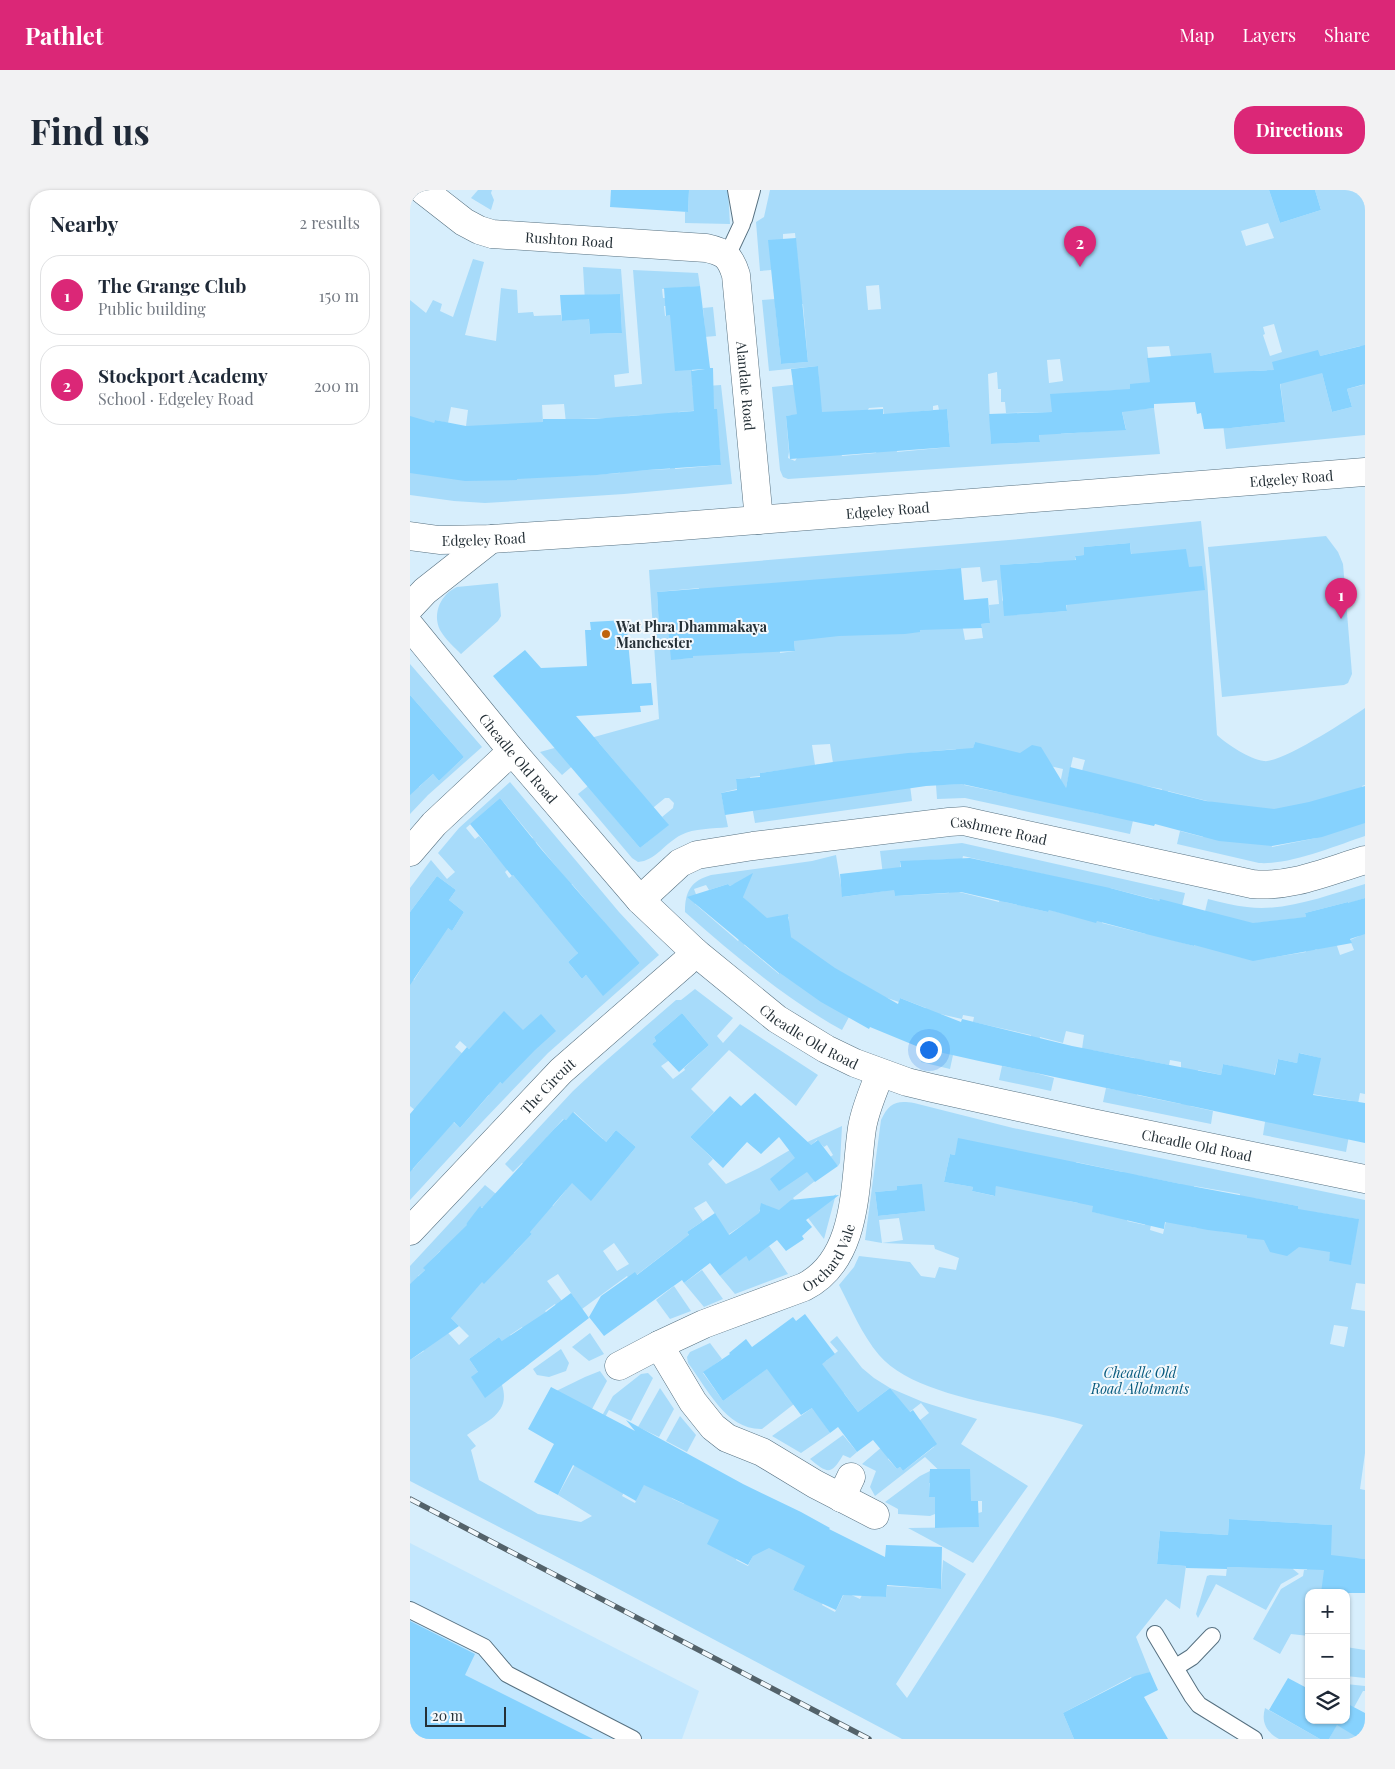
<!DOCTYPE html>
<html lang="en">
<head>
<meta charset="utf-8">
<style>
	body { margin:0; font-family:"Playfair Display",serif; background:#f2f2f3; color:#1f2937 }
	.controls { position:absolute; right:15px; bottom:15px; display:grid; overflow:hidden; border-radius:10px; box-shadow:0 1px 4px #0004 }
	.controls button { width:45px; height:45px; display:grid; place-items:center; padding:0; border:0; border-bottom:1px solid #e0e1e3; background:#fff; color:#1f2937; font:25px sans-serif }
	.scale { position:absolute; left:15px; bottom:12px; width:81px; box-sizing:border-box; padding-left:5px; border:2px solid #253037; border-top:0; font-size:14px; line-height:18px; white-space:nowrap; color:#253037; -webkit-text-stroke:4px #f2f8fc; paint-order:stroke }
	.you { position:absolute; left:518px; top:859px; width:18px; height:18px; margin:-12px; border:4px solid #fff; border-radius:50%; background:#1a73e8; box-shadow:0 0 0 8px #1a73e833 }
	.badge { display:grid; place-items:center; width:32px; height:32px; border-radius:50%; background:#db2777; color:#fff; font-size:16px; font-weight:700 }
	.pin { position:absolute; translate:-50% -41px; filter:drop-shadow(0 1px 2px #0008) }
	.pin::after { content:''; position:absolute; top:26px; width:18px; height:15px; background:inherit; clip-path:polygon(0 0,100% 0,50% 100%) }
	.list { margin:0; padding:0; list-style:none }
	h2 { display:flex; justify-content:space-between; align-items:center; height:65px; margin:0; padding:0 20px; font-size:21px }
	h2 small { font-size:16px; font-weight:400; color:#747a83 }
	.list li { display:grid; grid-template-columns:32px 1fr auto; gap:15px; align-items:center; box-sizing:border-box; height:80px; margin:0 10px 10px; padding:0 10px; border:1px solid #e0e1e3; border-radius:20px }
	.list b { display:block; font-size:19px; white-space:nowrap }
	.list p { margin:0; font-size:16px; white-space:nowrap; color:#747a83 }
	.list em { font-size:16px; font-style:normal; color:#747a83 }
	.icon { flex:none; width:28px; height:28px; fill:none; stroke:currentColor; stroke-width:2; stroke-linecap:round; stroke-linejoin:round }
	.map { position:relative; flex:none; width:955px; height:1549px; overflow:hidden; border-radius:20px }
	header { display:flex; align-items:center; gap:30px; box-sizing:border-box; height:70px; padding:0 25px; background:#db2777; color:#fff }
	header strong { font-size:24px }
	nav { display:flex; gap:28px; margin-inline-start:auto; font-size:18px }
	.intro { display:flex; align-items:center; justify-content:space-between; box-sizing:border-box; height:120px; padding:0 30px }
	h1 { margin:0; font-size:35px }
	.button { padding:12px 22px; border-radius:20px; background:#db2777; color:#fff; font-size:18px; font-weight:700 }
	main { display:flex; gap:30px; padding:0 30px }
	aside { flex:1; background:#fff; border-radius:20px; box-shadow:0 1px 4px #0004 }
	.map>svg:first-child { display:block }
</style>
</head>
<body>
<header>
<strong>Pathlet</strong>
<nav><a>Map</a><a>Layers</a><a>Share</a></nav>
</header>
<div class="intro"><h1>Find us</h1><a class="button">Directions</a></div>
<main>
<aside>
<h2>Nearby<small>2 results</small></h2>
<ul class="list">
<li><span class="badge">1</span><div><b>The Grange Club</b><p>Public building</p></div><em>150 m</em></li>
<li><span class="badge">2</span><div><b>Stockport Academy</b><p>School · Edgeley Road</p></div><em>200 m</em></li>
</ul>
</aside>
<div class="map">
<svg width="955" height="1549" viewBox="0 0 955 1549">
	<rect width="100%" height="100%" fill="#d7eefc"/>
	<path fill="#c3e7fe" d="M0,1353L289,1501L272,1549H0Z"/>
	<g fill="#a7dbfa" fill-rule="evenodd">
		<path d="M68,0H82L81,3L84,10L81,20L61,8Z"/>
		<path d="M279,0H318L320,34L275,33V22H278Z"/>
		<path d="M360,0H859L870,33L911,20L905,0H955V160L950,156L910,166L912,183L922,222L942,217L937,199L953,195L951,183L955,181V245L816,259L807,183L780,185L763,178L759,156L737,157L741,192L720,195L723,220L744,218L750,264L378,289L373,287L370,280L362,197L409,192L408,176L359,181L352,110L391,107L385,43L373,44V49L361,80L350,81L346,32L354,27ZM858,33L864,48L836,56L831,41ZM469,95L471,119L458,120L456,96ZM393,114L398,172L371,174L365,115ZM864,134L872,162L860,166L853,145L855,144L853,137ZM650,169L653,191L639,193L637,170ZM857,180L859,191H870L875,232L821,238L845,191L844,181ZM587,182L588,199H591V212H595L596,223L641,222L643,242L629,244L630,252L581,254L578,184ZM707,200L716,239L651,244L648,206L663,203ZM528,215L529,220L537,219L540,257L487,262L483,224L523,220V216ZM473,217L475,237L466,263L432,266L431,263L459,218ZM391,224L387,268L385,271L378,268L379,262L376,226Z"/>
		<path d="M63,69L74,72L55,145L86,151L91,98L107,100L108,123L123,122L124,126L151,125L152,131L174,129H176L173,77L211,79L219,183L204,185L205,197L232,194L223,80L288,83L290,96L252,99L253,108H258L260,116H254L255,126L260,125L295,140L293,118L303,117L306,146L282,148V197L311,195L322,294L214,304L75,313L44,311L0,305V110L16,123L23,110L32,114L30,121L43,127ZM210,104L212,143L180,144L177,105ZM154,214L156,233L133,232L132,215ZM41,217L58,220L56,236H53L21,251L25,230L38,233ZM306,219L311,275L265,279L263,242H269L268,222ZM249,224L250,243H257L260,279L215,281L219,244L218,226ZM199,228L201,246H207L210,283L166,286L163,249L169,229ZM107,271V290H63Z"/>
		<path d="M791,331L797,389L807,545C818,555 839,569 854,571C870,574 939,529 955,518V595L952,596L955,606V646C925,656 880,675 849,673L767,654L770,641L793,647L801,612L758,601L753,622L748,620L752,599L731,595L720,644L555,608L527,609L526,595L549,594L546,559L501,563L502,586L499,587L502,611L345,633L337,588L326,589L327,599L311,603L318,637C303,639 284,638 271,645C255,653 245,671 228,672L222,668L168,604L178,596L222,592L189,553L152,585L130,562L249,529L239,380L610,349ZM720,353L724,388L667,386L665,366L674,365V357ZM634,372L655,401L657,421L601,425L592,410L591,375ZM570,377L572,392L587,390L589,414L579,415L580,433L571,434L573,448L555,450L553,439L525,380ZM289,398L293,433L282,458L283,468L266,469L258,437H249L247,402ZM368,428L384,451L385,461L370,463ZM314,433L340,463L316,464ZM565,552L598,604L554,595L561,562H562ZM420,554L423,573L405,575L402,555ZM493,564L498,598L449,570ZM663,567L675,570L672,581L702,589L694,625L652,615ZM631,574L653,579L646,614ZM394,577L344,609L340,587L350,586V583ZM255,608H259L264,613L263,618L252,627L258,635L230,658L198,620L244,617ZM855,622L906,648L862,657Z"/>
		<path d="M916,346L928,362L933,374L942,484L938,493L934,495L812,507L798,357Z"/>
		<path d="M88,393L91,426L88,431L51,464C44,457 35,449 30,440C22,423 31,404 47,397Z"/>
		<path d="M0,474L72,557L18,605L0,624V588L9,597L23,584L29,591L54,567L0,505Z"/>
		<path d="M100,592L209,722L249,765L138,863L73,931L0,1010V977L3,979L37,939L6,921L0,916V788L4,790L19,766L4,755L34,735L42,741L54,722L39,710L46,700L27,686L0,722V698L21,670L37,689L45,682L28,663L49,638ZM90,608L123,648L93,674L69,646L65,649L56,638ZM126,652L158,691L129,716L103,685L99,688L95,682L98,679L96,677ZM161,694H162L194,732L131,719ZM197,736L230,773L193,805L176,785L172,789L158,772L168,763L167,761ZM94,822L92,894L76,879L63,873L45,857L50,851L59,859ZM79,905L50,938L32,922Z"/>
		<path d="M552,653L775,703L772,716L749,710L741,744L784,756L789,738H791L798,709C811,712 824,716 837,717C876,722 918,705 955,694V708L943,712L953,744H955V904L950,903L944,935H941L936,962L853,945L855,932L910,868L890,863L887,873L868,869L864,886L813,874L811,885L788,880L780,916L803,921L801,934L693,912L696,898L718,902L725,868L681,860L676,881L669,880L674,845L656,841L653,853L630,847L622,882L644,888L641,901L589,890L592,876L613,880L621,845L563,832L564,827L553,825L552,829L530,824L543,865L540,879L511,872L519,846L516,818L490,808L489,812L474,807L439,827L432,840C374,808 324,765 275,722C275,701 281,691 301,685L402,671L426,665L433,707L475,701L470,661ZM553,666L597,676L589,712L545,701ZM536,669L539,703L485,706L483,688H491L490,672ZM602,677L646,687L638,722L595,712ZM318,694L320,696L324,694L333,707L351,724L328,751L285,714L286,707H287L284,699L296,695L299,700ZM694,698L686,732L644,721ZM700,698L743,709L736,744L692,733ZM938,712L949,746L940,750L944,760L930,765L926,753L905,760L895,723ZM374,725L379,727V733L373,741L391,755L369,784L334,755L355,728L364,734L370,726ZM890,728L896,762L852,769L846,733ZM734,870L759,875L760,870L771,872V914L727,905ZM902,904L942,911L888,938Z"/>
		<path d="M285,799L323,828L307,846L313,853L330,834L408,885L386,916L319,860L281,899L304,922L280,947L303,969L298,974L316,994L349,978L380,960L432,936L430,973L428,976L420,967L423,965L417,955L414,957L407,950L386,968L405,991L383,1008L387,1013L366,1025L356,1015L349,1020V1024L319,1044L339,1070L359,1056L378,1084L325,1104L310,1086L334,1067L301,1034L308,1028L296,1011L284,1018L293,1031L277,1042L280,1047L271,1051L220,1090L217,1086L172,1119L148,1084L137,1091L158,1119L152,1123L145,1114L135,1121L145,1134L122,1151L112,1137L100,1145L119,1174L113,1179L89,1147L59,1169L68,1182L92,1195C101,1223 77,1231 57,1245L66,1256L61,1260L69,1290L128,1324L171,1332L182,1326L148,1305L203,1206L231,1184L238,1183L243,1188L221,1231L199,1220L176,1262L224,1284L212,1306L225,1313L236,1290L263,1309L274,1314L280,1303L336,1348L326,1370L338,1376L350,1350L400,1378L383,1400L394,1405L403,1386L423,1393L412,1415L425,1422L435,1402L450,1409L452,1405L476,1407L477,1396L531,1399L533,1370L556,1384L486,1494L497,1508L673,1235C617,1217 507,1210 469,1165C452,1145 441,1118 429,1095L444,1077L449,1066L500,1072L511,1086L525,1088L529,1077L546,1080L549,1068L525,1059L524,1055L472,1053L455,1050L471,930C479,913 486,910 504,913L603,938L955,1010V1094L946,1093L941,1119L955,1121V1263L950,1299L955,1300V1369L943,1368L911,1403H899V1446L881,1444L870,1464L843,1449L871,1399L893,1386L894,1380H897V1367L921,1335L819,1329L818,1345L750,1341L747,1374L776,1376L770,1419L756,1409L726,1447L740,1482L723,1491L721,1487L653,1523L664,1549H492L184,1386L0,1291V1170L14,1161C1,1142 0,1099 0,1076L75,995L91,1008L143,1016L156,1000L112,973L103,982L95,974L163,901L191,875L266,810H271ZM272,823L299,855L274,878L275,880L263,889L251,876L261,869L242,854L246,851L244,847ZM164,922L193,949L137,947L153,929L156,930ZM206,940L226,957L210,976L195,953ZM594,958L584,1006L562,1001L563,997L534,992L540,964L545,965ZM666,972L713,982L706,1018L696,1025L683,1022L684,1014L669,1011L668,1013L659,1011ZM726,985L771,994L756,1031L753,1044L740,1040L743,1025L738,1024L735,1035L717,1031ZM501,995L513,1007L514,1021L468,1026L465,1002L487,1000V996ZM784,996L830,1004L824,1043L814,1042L788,1035L787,1038L778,1036ZM843,1008L888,1016L881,1063L849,1046L848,1049L837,1047ZM71,1017L98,1022L122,1044L104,1063L56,1034ZM904,1022L948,1029L941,1074L919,1071L921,1060L897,1058ZM489,1028L493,1050L472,1053L469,1030ZM204,1053L219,1074L207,1081L193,1061ZM30,1061L31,1062L24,1101L8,1086L15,1080L14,1078ZM39,1126L59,1146L49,1155L30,1134ZM924,1135L938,1137L934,1157L920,1154Z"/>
		<path d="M426,1004L414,1049L398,1028Z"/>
		<path d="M292,1080L313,1109L294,1117L274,1093Z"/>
		<path d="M264,1096L281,1121L260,1129L246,1110Z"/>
		<path d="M180,1143L194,1164L179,1171L162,1157Z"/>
		<path d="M427,1146L452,1178L464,1188L480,1198L513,1212L567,1229L551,1254L618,1296L563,1373L498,1338L569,1337L568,1323L572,1322V1311H561L515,1267L465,1306L460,1297L466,1281L452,1274L473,1256L481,1265L478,1269L487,1279L490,1277L493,1281L524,1257L525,1252L500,1238L519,1223L511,1213L478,1239L488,1208L480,1198L448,1222L434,1203L407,1224L420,1243L391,1263L362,1246L402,1218L393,1207L352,1239C316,1240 297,1198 278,1173L277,1167L280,1162L300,1153L312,1169L293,1183L313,1211L358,1178L386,1179L416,1171L428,1161L420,1152Z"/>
		<path d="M151,1159L159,1173L156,1181L139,1187L127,1185L123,1179Z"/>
		<path d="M190,1181L197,1191L182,1219L136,1206L175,1187Z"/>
		<path d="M250,1198L264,1219L249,1247L228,1237Z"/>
		<path d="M270,1226L286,1245L277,1262L256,1251Z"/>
		<path d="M433,1245L447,1262L440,1268L433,1265C421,1286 417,1283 400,1269Z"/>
		<path d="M524,1279V1293H519V1306L525,1307V1324L520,1326L488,1324V1319L475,1312L510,1286Z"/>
		<path d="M883,1366V1379L889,1384L871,1394L856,1420L806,1394L788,1428L786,1424L797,1386L800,1385L816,1386L817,1377Z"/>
		<path d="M936,1457L955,1460V1488L936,1486Z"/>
		<path d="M936,1494L955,1496V1501H953L936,1532L950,1549H919L929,1530H936V1518L938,1514L936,1513Z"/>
		<path d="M855,1518L910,1549H869C856,1542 851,1532 855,1518Z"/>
	</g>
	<g fill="#86d2fe">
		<path d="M201,0H279L278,22L200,17Z"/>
		<path d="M859,0H905L911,20L870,33Z"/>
		<path d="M386,48L398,172L371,174L358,50Z"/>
		<path d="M290,96L300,178H303L304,219H307L311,275L237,280L187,285L107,289V290L55,291L0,283V226L24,233L25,230L56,236L133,232V229H183L284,221L281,181L295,179L265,181L260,125L256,126L254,98Z"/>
		<path d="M210,104L212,143L180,144L179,129L152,131L150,105Z"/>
		<path d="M955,155V194L937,199L942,217L922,222L912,183L870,194L875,232L821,238L794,239L791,223L787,224L785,212L744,214V218L712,222L716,240L629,245L630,252L581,254L579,224L642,222L640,204L720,199V194L740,192L737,168L801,163L804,183L864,180L862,172L908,160L910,166Z"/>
		<path d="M408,176L412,222L473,219V224L537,219L540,257L380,269L376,226L387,224L381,179Z"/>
		<path d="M720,353L721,364L776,359L779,377L792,376L795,400L656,415L657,421L594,426L590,375L666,370L665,366L674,365V357Z"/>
		<path d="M551,378L554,410L578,408L580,433L571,434L572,438L510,440V442L495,444L429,446L384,451L385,461L283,466V468L261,470L258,437L249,438L247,402Z"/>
		<path d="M216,430L222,494L241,493L243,515L230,516L231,522L166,526L259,635L230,658L83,486L115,460L131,478L177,476L175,440H181L180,432Z"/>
		<path d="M0,505L54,567L29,591L23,584L0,605Z"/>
		<path d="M565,552L610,563L622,555L631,557L656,598L660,577L796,611L864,619L899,612L955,596V633L912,647L862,656L809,651L745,634L744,636L552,594L516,596L315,625L311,603L327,600L326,589L350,587V583L423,572L498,563L563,558Z"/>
		<path d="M90,608L131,659L230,773L193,806L176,785L172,789L158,772L168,763L103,685L102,686L60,634Z"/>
		<path d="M560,668L700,698L749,711L750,709L843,733L896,727L895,723L938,712V713L955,708V744L940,749L942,753L843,771L784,755V756L736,744L687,731L686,733L639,720L638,722L551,702L485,706L484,700L432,707L430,684L491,677L490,671Z"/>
		<path d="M343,683L333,707L357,728L378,724L381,747L425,778L488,814L490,808L551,832L552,829L662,856L811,885L813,874L865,885L868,869L887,873L889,863L911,868L903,905L955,913V953L569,871L511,858L460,837L459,839L411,812L370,783V784L277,707L318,694L320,696Z"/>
		<path d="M27,686L46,700L39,710L54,722L42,741L38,738L0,795V722Z"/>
		<path d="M94,821L113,840L131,824L146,841L125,860L92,894L90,892L50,938L44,932L0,982V924L57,857L59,859Z"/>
		<path d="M272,823L299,855L269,882L242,854L246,851L244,847Z"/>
		<path d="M345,903L401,955L408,950L428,976L405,992L397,982L369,1001L360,989L385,968L369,947L351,964L337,952L313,978L280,947L320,906L331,916Z"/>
		<path d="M163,922L196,952L206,940L226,957L181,1011L162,993L120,1042L122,1044L74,1094L72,1092L41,1128L49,1136L0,1170V1094L15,1080L13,1078L57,1035L56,1034L70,1016L72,1018L145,938L154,929L156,930Z"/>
		<path d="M548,948L776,995L888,1016V1019L949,1029L941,1075L919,1071L920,1062L889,1057L877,1066L860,1062L854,1050L837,1048V1045L798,1040L755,1032L754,1039L682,1022L683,1016L586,996L585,1006L562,1001L563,997L534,992L540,964L545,965Z"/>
		<path d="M512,994L515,1021L468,1026L465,1002L487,1000V996Z"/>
		<path d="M429,1005L396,1030L402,1037L392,1046L394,1049L376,1061L367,1050L339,1071L336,1066L310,1086L300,1073L274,1093L272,1090L194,1146L179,1127L191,1106L225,1082L227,1085L279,1045L277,1042L305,1023L319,1045L349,1023L351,1013L369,1020L381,1010Z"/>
		<path d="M161,1103L179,1128L75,1208L61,1187L68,1182L59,1169L89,1147L92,1151L136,1122Z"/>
		<path d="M395,1124L425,1164L412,1174L448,1222L480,1198L500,1222L503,1220L527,1254L493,1281L490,1277L487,1279L463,1250L447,1262L428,1237L420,1243L402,1218L391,1225L357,1179L313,1211L293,1182L320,1164L319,1163L336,1149L342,1157L383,1127L386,1131Z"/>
		<path d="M141,1197L225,1241L216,1230L333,1294L391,1322L420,1338L419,1339L475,1367L476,1355L532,1357L531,1399L477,1395L476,1407L433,1405L426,1420L383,1400L395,1376L359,1358L343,1366L338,1375L297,1354L309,1330L234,1295L226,1311L163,1275L148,1305L124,1292L144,1254L118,1239Z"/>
		<path d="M520,1279H560L561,1311H568L569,1337L525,1338V1307H519Z"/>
		<path d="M819,1329L922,1335L921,1365L955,1369V1403H911L914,1380L829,1377H817V1379L776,1378V1376L747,1374L750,1341L818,1345Z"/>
		<path d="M0,1431L65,1464L55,1485L183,1549H0Z"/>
		<path d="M740,1482L748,1500L734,1507L758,1549H664L653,1523L725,1486Z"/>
		<path d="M878,1488L895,1497L898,1492H899V1530H936V1513L955,1523V1549H950L927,1535L919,1549H910L859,1520Z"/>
	</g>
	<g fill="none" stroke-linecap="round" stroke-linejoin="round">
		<g stroke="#577181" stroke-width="18">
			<g id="lane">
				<path d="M334,29L342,0"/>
				<path d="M317,66L332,34L326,0"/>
				<path d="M0,1420L74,1457L97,1484L223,1549"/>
				<path d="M745,1444L782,1506L789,1515L844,1549"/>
				<path d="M766,1477L782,1467L802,1446"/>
			</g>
		</g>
		<g stroke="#577181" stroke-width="29">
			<g id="street">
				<path id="s1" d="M13,0L54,32L69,40L82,44L296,58C315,62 320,66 326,85L349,330"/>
				<path id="s2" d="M0,436L102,561L230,710L285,762L367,829L416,859L445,873L497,892L522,898L677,932L955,989"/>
				<path d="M0,662L24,634L102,561"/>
				<path id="s3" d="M230,710L270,673L287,665L343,656L539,632L554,631L567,634L842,694C881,698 918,681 955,670"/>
				<path id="s4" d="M0,1041L151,881L276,772L285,762"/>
				<path d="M249,1155L283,1212L303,1237L317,1248L352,1262L405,1294L465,1325"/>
				<path id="s5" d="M209,1176L249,1155L294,1134L394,1097C450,1069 444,991 452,938C455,919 464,900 470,883"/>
				<path d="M431,1308L441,1287"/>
			</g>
		</g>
		<g stroke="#577181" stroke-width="29">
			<g id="secondary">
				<path id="s6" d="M0,346L29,350L81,349L233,339L955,282"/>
				<path d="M0,417L15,401L81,349"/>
			</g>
		</g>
		<use href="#lane" stroke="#fff" stroke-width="16"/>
		<use href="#street" stroke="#fff" stroke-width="28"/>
		<use href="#secondary" stroke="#fff" stroke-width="28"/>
		<g stroke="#53626a" stroke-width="5.5">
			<path id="rail" d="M0,1309L459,1549"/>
		</g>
		<use href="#rail" stroke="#f2f8fc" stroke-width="4" stroke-dasharray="11" stroke-linecap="butt"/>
	</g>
	<circle fill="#bf640e" stroke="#f2f8fc" stroke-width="2" cx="196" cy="444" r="5"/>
	<g text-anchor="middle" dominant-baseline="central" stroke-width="4" stroke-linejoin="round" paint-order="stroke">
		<g font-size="14" fill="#253037" stroke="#f2f8fc">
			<text stroke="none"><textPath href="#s1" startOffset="160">Rushton Road</textPath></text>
			<text stroke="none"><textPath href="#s1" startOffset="452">Alandale Road</textPath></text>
			<text stroke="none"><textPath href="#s6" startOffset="884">Edgeley Road</textPath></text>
			<text stroke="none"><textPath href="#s6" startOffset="479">Edgeley Road</textPath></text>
			<text stroke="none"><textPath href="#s6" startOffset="74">Edgeley Road</textPath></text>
			<text stroke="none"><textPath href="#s2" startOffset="171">Cheadle Old Road</textPath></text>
			<text stroke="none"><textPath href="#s3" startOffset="378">Cashmere Road</textPath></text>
			<text stroke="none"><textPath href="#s2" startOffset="576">Cheadle Old Road</textPath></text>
			<text stroke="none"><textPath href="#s4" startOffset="200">The Circuit</textPath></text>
			<text stroke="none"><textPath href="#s2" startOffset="981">Cheadle Old Road</textPath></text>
			<text stroke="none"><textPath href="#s5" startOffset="241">Orchard Vale</textPath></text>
		</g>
		<g font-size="14" font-weight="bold" fill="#253037" stroke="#f2f8fc" text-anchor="start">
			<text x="206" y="436">Wat Phra Dhammakaya<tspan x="206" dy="16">Manchester</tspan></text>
		</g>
		<g font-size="14" font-style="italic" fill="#075a7e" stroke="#f2f8fc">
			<text x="730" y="1182">Cheadle Old<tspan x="730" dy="16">Road Allotments</tspan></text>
		</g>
	</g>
</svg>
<div class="controls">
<button>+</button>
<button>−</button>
<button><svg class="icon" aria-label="layers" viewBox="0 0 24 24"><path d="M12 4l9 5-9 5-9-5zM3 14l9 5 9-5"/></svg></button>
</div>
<div class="scale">20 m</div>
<div class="you"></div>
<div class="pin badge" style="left:931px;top:429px">1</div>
<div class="pin badge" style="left:670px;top:77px">2</div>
</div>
</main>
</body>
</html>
